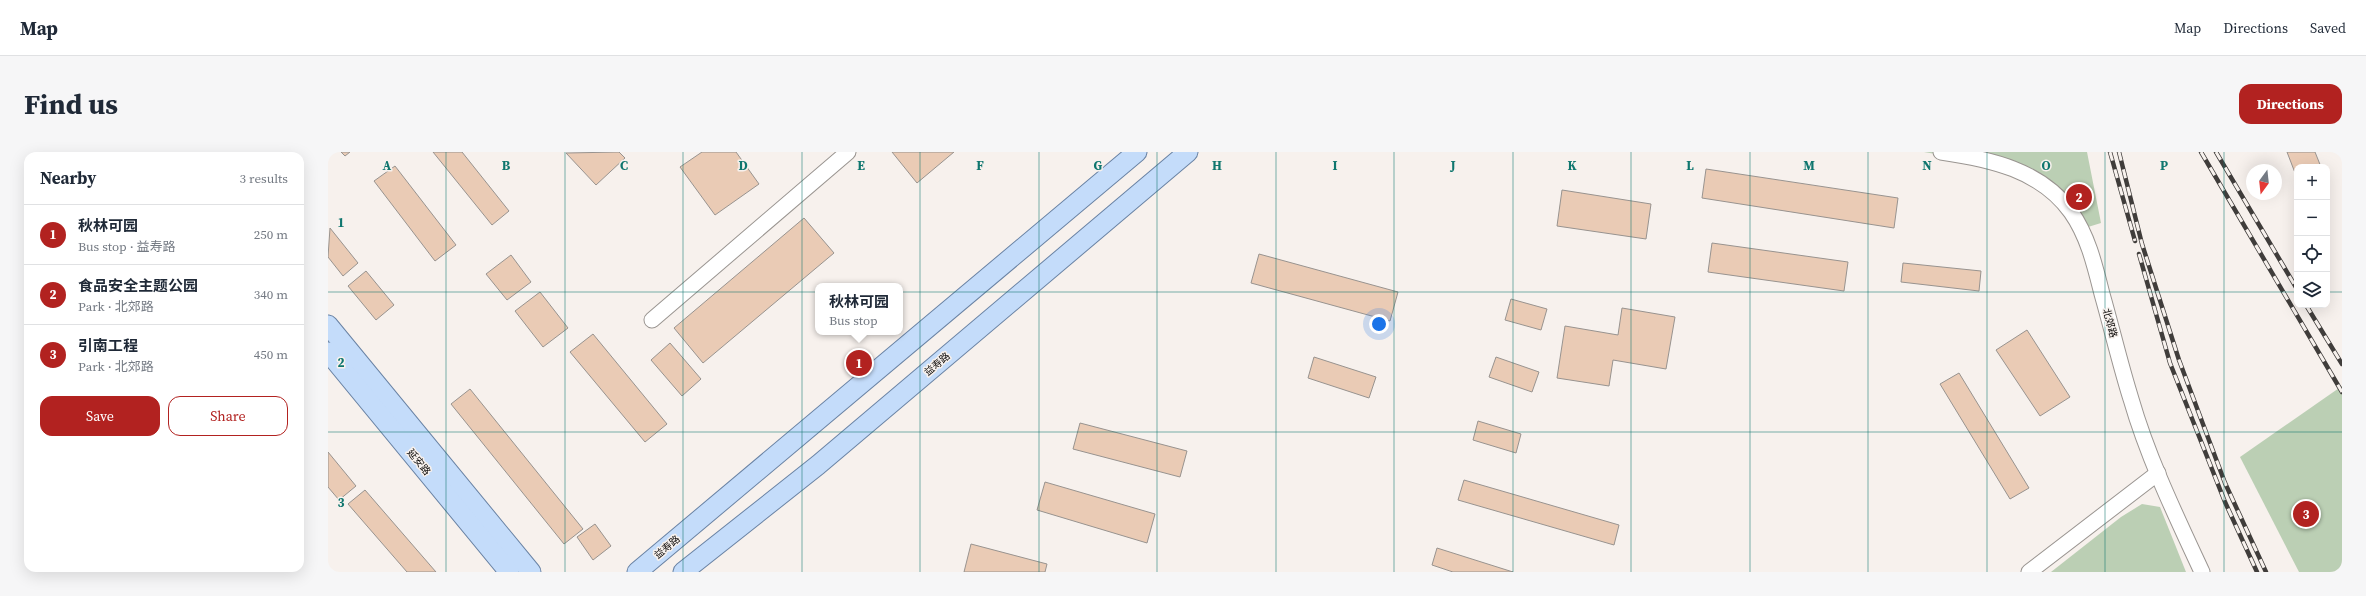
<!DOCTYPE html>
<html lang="en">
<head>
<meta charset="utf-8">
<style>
	body { margin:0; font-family:"Source Serif 4","Noto Sans SC",serif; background:#f6f6f7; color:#1f2937 }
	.controls { position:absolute; right:12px; top:12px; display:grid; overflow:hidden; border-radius:8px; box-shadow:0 4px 16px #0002 }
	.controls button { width:36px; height:36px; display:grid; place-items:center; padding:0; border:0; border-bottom:1px solid #e0e1e3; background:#fff; color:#1f2937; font:20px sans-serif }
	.compass { position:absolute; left:1918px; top:12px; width:36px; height:36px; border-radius:50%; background:#fff; box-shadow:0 4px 16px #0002; rotate:195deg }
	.you { position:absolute; left:1051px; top:172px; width:14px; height:14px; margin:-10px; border:3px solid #fff; border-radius:50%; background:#1a73e8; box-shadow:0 0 0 6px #1a73e833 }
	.badge { display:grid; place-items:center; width:26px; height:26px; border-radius:50%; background:#b22220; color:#fff; font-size:13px; font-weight:700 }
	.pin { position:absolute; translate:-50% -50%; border:2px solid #fff; box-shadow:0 1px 4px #0006 }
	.popup { position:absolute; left:487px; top:131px; width:88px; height:52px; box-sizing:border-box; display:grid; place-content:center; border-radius:8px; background:#fff; filter:drop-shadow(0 1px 3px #0005); font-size:13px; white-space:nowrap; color:#747a83 }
	.popup b { font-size:15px; color:#1f2937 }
	.popup::after { content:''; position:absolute; left:50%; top:100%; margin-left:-8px; border:8px solid transparent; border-top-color:#fff }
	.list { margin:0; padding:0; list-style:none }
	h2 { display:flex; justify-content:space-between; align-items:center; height:52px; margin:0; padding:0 16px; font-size:17px }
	h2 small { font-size:13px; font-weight:400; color:#747a83 }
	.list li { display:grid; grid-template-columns:26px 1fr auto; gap:12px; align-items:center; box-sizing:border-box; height:60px; padding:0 16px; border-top:1px solid #e0e1e3 }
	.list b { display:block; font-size:15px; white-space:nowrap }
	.list p { margin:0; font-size:13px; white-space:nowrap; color:#747a83 }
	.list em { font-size:13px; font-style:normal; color:#747a83 }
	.actions { display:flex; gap:8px; padding:12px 16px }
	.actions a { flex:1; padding:9px 0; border:1px solid #b22220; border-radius:12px; text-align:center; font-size:14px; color:#b22220 }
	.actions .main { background:#b22220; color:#fff }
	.icon { flex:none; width:22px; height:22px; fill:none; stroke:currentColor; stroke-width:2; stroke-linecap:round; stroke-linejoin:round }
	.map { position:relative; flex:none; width:2014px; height:420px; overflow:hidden; border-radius:12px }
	header { display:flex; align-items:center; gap:24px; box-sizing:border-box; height:56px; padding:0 20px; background:#fff; border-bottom:1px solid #e0e1e3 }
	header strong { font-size:19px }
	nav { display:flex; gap:22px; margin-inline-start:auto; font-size:14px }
	.intro { display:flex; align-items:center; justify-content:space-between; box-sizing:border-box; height:96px; padding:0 24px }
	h1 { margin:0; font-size:28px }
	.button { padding:10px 18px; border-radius:12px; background:#b22220; color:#fff; font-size:14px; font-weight:700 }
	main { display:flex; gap:24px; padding:0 24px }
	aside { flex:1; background:#fff; border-radius:12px; box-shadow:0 4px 16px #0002 }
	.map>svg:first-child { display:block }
</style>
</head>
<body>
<header>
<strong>Map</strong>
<nav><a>Map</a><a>Directions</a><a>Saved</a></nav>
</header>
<div class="intro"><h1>Find us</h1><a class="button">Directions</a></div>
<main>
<aside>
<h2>Nearby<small>3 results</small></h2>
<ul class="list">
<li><span class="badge">1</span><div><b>秋林可园</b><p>Bus stop · 益寿路</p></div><em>250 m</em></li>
<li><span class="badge">2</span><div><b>食品安全主题公园</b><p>Park · 北郊路</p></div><em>340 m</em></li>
<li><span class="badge">3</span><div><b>引南工程</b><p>Park · 北郊路</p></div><em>450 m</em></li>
</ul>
<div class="actions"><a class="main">Save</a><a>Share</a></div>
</aside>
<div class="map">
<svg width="2014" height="420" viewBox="0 0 2014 420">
	<rect width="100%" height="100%" fill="#f7f1ed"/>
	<g fill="#bbcfb4">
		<path d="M1596,0H1759L1773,71L1760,75L1711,20Z"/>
		<path d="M2014,234V420H1971L1912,305Z"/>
		<path d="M1814,352L1832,355L1858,420H1723L1793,365Z"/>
	</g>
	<g fill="#eacbb5" stroke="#98938f">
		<path d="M13,0H22L17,4Z"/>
		<path d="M105,0H134L181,59L164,73Z"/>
		<path d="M291,0L297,6L268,33L238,1Z"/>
		<path d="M374,0H408L431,32L387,63L352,15Z"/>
		<path d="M564,0H626L589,31Z"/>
		<path d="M1959,0H1987L1993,15H1969V26Z"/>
		<path d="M67,14L128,93L107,109L46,29Z"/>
		<path d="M1378,17L1570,46L1566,76L1374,46Z"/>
		<path d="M1234,38L1323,52L1318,87L1229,74Z"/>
		<path d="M476,66L506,101L375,211L346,176Z"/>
		<path d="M2,76L30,111L15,124L0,105Z"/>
		<path d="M1384,91L1520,110L1516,139L1380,120Z"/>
		<path d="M931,102L1070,140L1062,169L923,131Z"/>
		<path d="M183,103L203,130L179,148L158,122Z"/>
		<path d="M1575,111L1653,119L1651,139L1573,130Z"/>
		<path d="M38,119L66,153L48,168L20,134Z"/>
		<path d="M212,140L240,176L215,195L187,159Z"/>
		<path d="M1183,147L1219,157L1213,178L1177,168Z"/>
		<path d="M1294,156L1347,165L1338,217L1285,208L1281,234L1229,226L1237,174L1290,183Z"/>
		<path d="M1699,178L1742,245L1712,264L1668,198Z"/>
		<path d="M265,182L339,272L317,290L242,200Z"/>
		<path d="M342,191L373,227L354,244L323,208Z"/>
		<path d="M986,205L1048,225L1041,246L980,226Z"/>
		<path d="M1168,205L1211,220L1204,240L1161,225Z"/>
		<path d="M1631,221L1701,336L1682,347L1612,232Z"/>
		<path d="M142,237L255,377L236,392L123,252Z"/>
		<path d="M1150,269L1193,282L1188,301L1145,288Z"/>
		<path d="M752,271L859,299L852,325L745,297Z"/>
		<path d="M0,300L28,334L11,348L0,335Z"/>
		<path d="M1136,328L1291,373L1286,393L1130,348Z"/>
		<path d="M717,330L827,362L819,391L709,358Z"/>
		<path d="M37,338L108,420H79L20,352Z"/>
		<path d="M267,372L283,394L265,408L249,385Z"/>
		<path d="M643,392L719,412L717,420H636Z"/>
		<path d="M1109,396L1185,420H1125L1104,413Z"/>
	</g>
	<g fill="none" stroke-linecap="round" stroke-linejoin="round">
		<g stroke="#9a9591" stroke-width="17">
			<g id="minor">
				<path d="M1613,0C1662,7 1713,18 1743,60C1760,84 1767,114 1774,142C1784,177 1792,212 1803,247C1820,306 1848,364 1874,420"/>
				<path d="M324,168L520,0"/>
				<path d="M1701,420L1830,321"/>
			</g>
		</g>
		<g stroke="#6a83a4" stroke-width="21">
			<g id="major">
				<path d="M0,173L203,420"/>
				<path d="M0,200L181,420"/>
				<path d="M309,420L809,0"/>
				<path d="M355,420L490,313L860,0"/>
			</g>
		</g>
		<use href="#minor" stroke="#fff" stroke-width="15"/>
		<use href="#major" stroke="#c4dcfa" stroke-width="19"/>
		<g stroke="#403d3b" stroke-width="4.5">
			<g id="rail">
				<path d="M1782,0L1807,89"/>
				<path d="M1791,0L1814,92L1851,208L1897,331L1938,420"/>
				<path d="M1873,0L2014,240"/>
				<path d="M1888,0L1969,137"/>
				<path d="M1811,102L1842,211L1897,350L1929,420"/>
				<path d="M1978,153L2014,212"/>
			</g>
		</g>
		<use href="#rail" stroke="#f7f1ed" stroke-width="3" stroke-dasharray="9" stroke-linecap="butt"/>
	</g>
	<path fill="none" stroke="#0f766e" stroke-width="1" stroke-opacity="0.55" d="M118,0V420M237,0V420M355,0V420M474,0V420M592,0V420M711,0V420M829,0V420M948,0V420M1066,0V420M1185,0V420M1303,0V420M1422,0V420M1540,0V420M1659,0V420M1777,0V420M1896,0V420M0,140H1969M1999,140H2014M0,280H2014"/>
	<g text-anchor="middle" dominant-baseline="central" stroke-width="3" stroke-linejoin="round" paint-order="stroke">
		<g font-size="10" fill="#0d0b0a" stroke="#f7f1ed">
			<text transform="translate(1782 171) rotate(75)">北郊路</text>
			<text transform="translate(609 212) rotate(-40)">益寿路</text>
			<text transform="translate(91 310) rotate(51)">延安路</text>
			<text transform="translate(339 395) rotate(-40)">益寿路</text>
		</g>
	</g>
	<g font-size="13" text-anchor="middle" font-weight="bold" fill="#0f766e" stroke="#f7f1ed" stroke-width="3" stroke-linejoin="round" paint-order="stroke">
		<text x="59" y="18">A</text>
		<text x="178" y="18">B</text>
		<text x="296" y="18">C</text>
		<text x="415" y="18">D</text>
		<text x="533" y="18">E</text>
		<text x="652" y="18">F</text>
		<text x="770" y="18">G</text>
		<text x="889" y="18">H</text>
		<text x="1007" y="18">I</text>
		<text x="1125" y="18">J</text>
		<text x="1244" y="18">K</text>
		<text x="1362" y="18">L</text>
		<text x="1481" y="18">M</text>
		<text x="1599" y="18">N</text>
		<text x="1718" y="18">O</text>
		<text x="1836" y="18">P</text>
		<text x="13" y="75">1</text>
		<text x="13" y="215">2</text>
		<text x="13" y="355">3</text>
	</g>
</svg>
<div class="controls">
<button>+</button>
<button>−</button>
<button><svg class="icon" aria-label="locate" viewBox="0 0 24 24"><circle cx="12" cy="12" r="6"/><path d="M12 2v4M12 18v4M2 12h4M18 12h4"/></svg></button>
<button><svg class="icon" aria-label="layers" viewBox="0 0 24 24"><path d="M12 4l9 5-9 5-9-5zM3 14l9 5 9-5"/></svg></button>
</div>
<svg class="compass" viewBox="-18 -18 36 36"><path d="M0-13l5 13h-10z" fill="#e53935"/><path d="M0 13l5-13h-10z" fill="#747a83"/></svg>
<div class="you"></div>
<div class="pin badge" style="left:531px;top:211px">1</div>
<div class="popup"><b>秋林可园</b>Bus stop</div>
<div class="pin badge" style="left:1751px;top:45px">2</div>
<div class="pin badge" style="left:1978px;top:362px">3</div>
</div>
</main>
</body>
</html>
